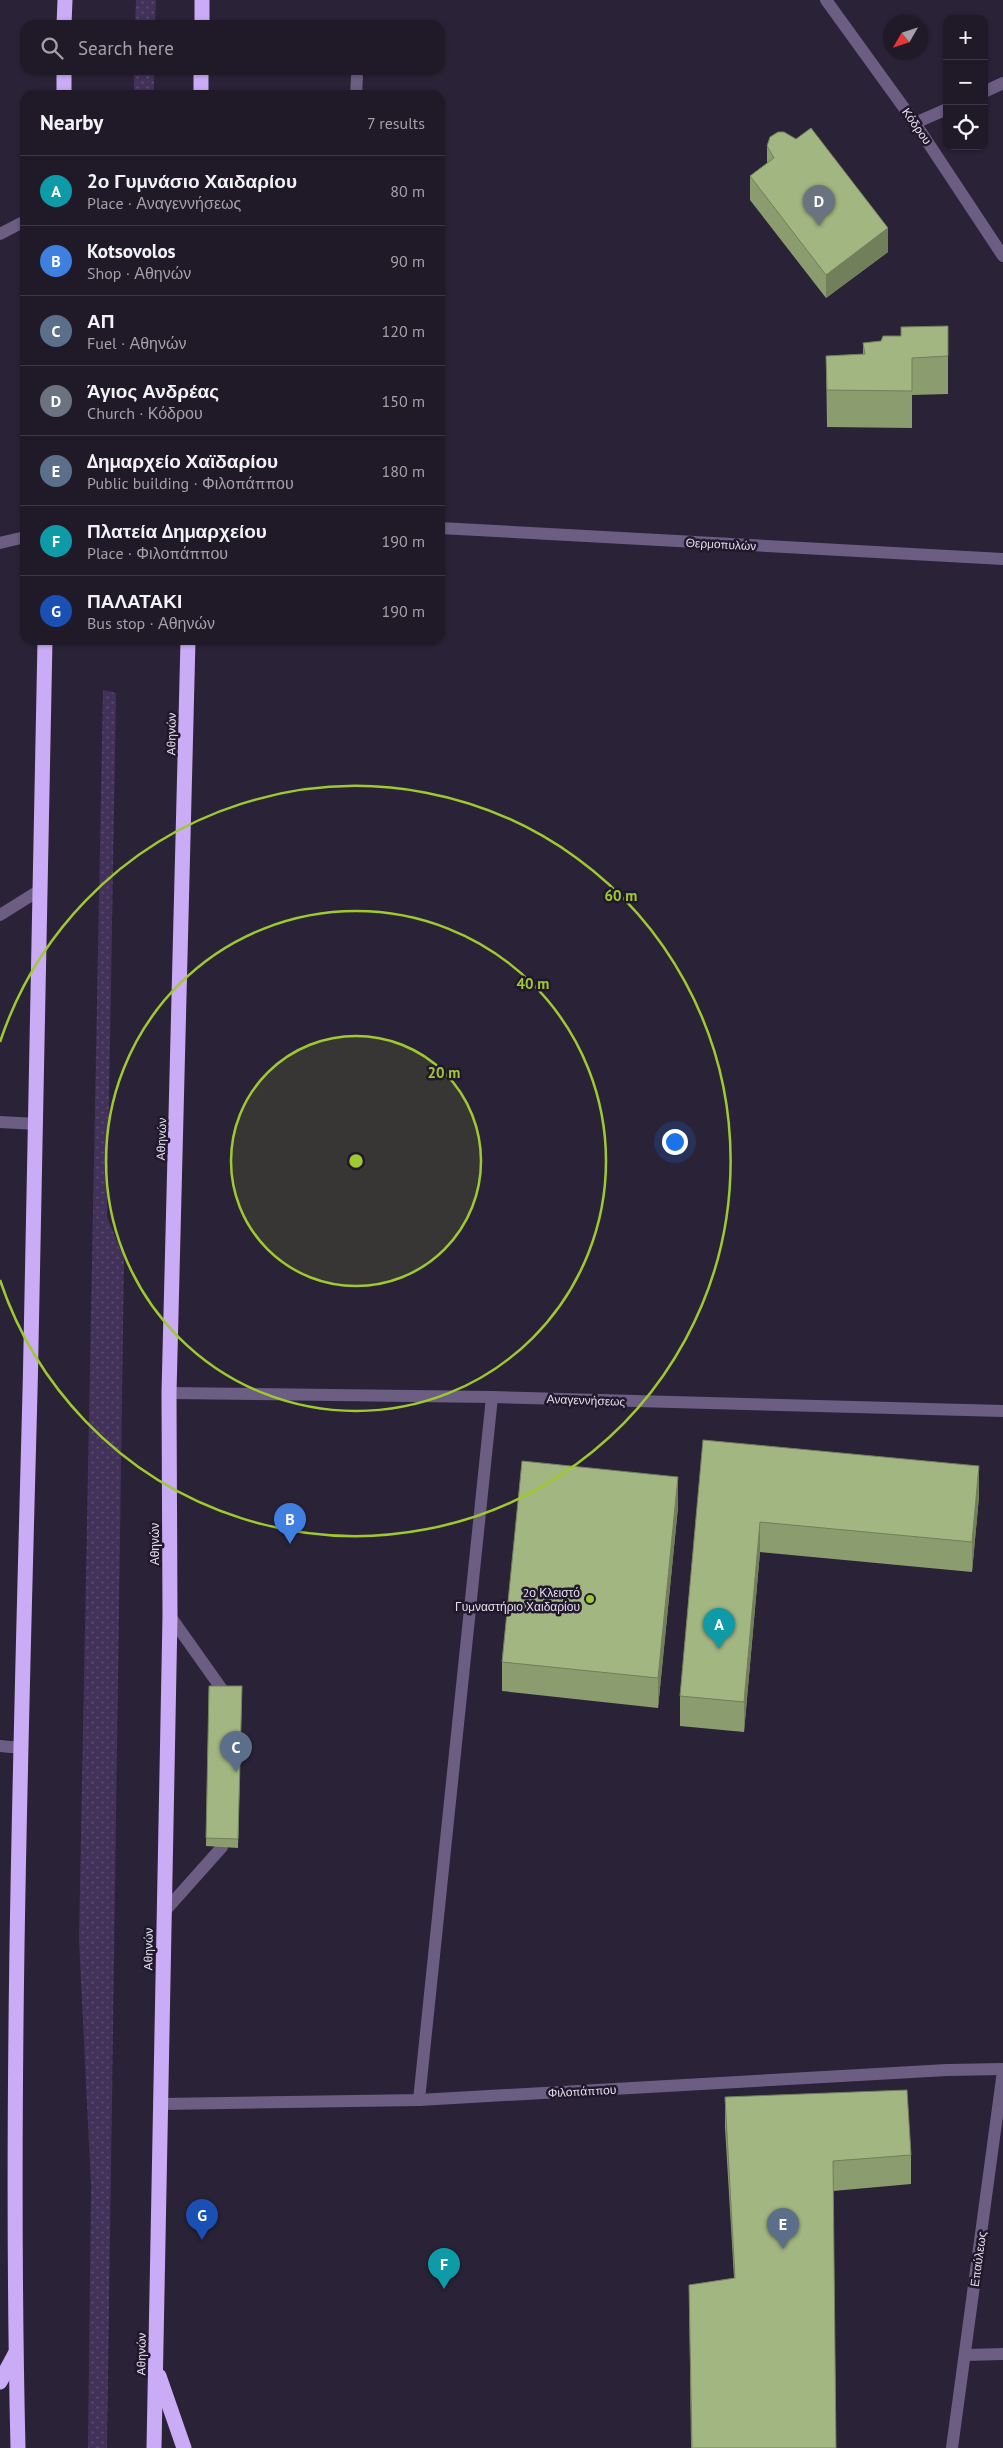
<!DOCTYPE html>
<html lang="en">
<head>
<meta charset="utf-8">
<style>
	body { margin:0; font-family:"PT Sans",sans-serif; background:#282330; color:#f1f3f6 }
	.controls { position:absolute; right:15px; top:15px; display:grid; overflow:hidden; border-radius:10px; box-shadow:0 1px 4px #0004 }
	.controls button { width:45px; height:45px; display:grid; place-items:center; padding:0; border:0; border-bottom:1px solid #3d3845; background:#201a28; color:#f1f3f6; font:25px sans-serif }
	.compass { position:absolute; left:883px; top:15px; width:45px; height:45px; border-radius:50%; background:#201a28; box-shadow:0 1px 4px #0004; rotate:231deg }
	.you { position:absolute; left:674px; top:1141px; width:18px; height:18px; margin:-12px; border:4px solid #fff; border-radius:50%; background:#1a73e8; box-shadow:0 0 0 8px #1a73e833 }
	.badge { display:grid; place-items:center; width:32px; height:32px; border-radius:50%; background:#9eca2f; color:#fff; font-size:16px; font-weight:700 }
	.pin { position:absolute; translate:-50% -41px; filter:drop-shadow(0 1px 2px #0008) }
	.pin::after { content:''; position:absolute; top:26px; width:18px; height:15px; background:inherit; clip-path:polygon(0 0,100% 0,50% 100%) }
	.list { margin:0; padding:0; list-style:none }
	h2 { display:flex; justify-content:space-between; align-items:center; height:65px; margin:0; padding:0 20px; font-size:21px }
	h2 small { font-size:16px; font-weight:400; color:#a2a1a8 }
	.list li { display:grid; grid-template-columns:32px 1fr auto; gap:15px; align-items:center; box-sizing:border-box; height:70px; padding:0 20px; border-top:1px solid #3d3845 }
	.list b { display:block; font-size:19px; white-space:nowrap }
	.list p { margin:0; font-size:16px; white-space:nowrap; color:#a2a1a8 }
	.list em { font-size:16px; font-style:normal; color:#a2a1a8 }
	.icon { flex:none; width:28px; height:28px; fill:none; stroke:currentColor; stroke-width:2; stroke-linecap:round; stroke-linejoin:round }
	.map { position:relative; flex:none; width:1003px; height:2448px; overflow:hidden }
	.search { position:absolute; background:#201a28; box-shadow:0 1px 4px #0004; left:20px; top:20px; width:425px; height:55px; display:flex; align-items:center; gap:12px; box-sizing:border-box; padding:0 18px; border-radius:15px; color:#a2a1a8; font-size:19px }
	.panel { position:absolute; background:#201a28; box-shadow:0 1px 4px #0004; left:20px; top:90px; width:425px; height:555px; border-radius:15px }
	.map>svg:first-child { display:block }
</style>
</head>
<body>
<div class="map">
<svg width="1003" height="2448" viewBox="0 0 1003 2448">
	<defs>
		<pattern id="grass-dots" width="8" height="8" patternUnits="userSpaceOnUse" patternTransform="scale(1.25)"><rect width="8" height="8" fill="#423159"/><path d="M2 2h.1M6 6h.1" fill="none" stroke="#5d4e71" stroke-width="1.8" stroke-linecap="round"/></pattern>
	</defs>
	<rect width="100%" height="100%" fill="#2a2236"/>
	<g fill="url(#grass-dots)">
		<path d="M136,0H156L155,25H135Z"/>
		<rect x="134" y="70" width="20" height="25"/>
		<path d="M103,690L116,693L107,1217L124,1258L107,2448H88L91,2186L79,1939Z"/>
	</g>
	<g fill="none" stroke-linecap="round" stroke-linejoin="round">
		<g stroke="#6c5d82" stroke-width="12">
			<path d="M356,95L357,77"/>
			<path d="M170,1616L226,1695"/>
			<path d="M164,1912L222,1847"/>
		</g>
		<g stroke="#6c5d82" stroke-width="12">
			<path d="M826,0L915,123L1003,256"/>
			<path d="M984,92L1003,83"/>
			<path d="M915,123L947,109"/>
			<path d="M0,234L25,221"/>
			<path d="M440,528L1003,559"/>
			<path d="M0,543L25,537"/>
			<path d="M0,915L40,890"/>
			<path d="M0,1122L37,1124"/>
			<path d="M169,1393L492,1397L1003,1411"/>
			<path d="M0,1746L21,1748"/>
			<path d="M419,2100L492,1397"/>
			<path d="M161,2104L419,2100L947,2070L1003,2069"/>
			<path d="M965,2355L1003,2354"/>
			<path d="M952,2448L1003,2071"/>
		</g>
		<g stroke="#caabf6" stroke-width="15">
			<path d="M64,25L65,0"/>
			<path d="M202,25V0"/>
			<path d="M64,95V70"/>
			<path d="M201,95V70"/>
			<path d="M159,2376L184,2448"/>
			<path d="M0,2382L15,2354"/>
			<path d="M18,2448C10,2109 20,1769 29,1430C36,1167 40,904 45,640"/>
			<path d="M154,2448L170,1616L169,1393L188,640"/>
		</g>
	</g>
	<g fill="#8b9d6f">
		<path d="M767,146L888,252L826,298L750,200V176L767,163Z"/>
		<path d="M948,326V394L912,395V428L827,427L826,356L863,354V343L881,341Z"/>
		<path d="M703,1440L979,1496L972,1572L760,1552L744,1732L680,1726V1696Z"/>
		<path d="M678,1507L658,1708L502,1691V1662Z"/>
		<path d="M209,1686H242L238,1848L206,1846Z"/>
		<path d="M725,2097L911,2155V2184L833,2191L836,2448H691L689,2285L734,2278L725,2127Z"/>
	</g>
	<g fill="#717f5a">
		<path d="M888,228V252L826,298V275Z"/>
		<path d="M979,1466V1496L972,1572V1542Z"/>
		<path d="M678,1477V1507L658,1708V1678Z"/>
		<path d="M760,1522V1552L744,1732V1702Z"/>
	</g>
	<g fill="#a2b681" stroke="#717f5a">
		<path d="M811,128L888,228L826,275L750,176L774,158L767,146L770,137L778,132H784L796,139Z"/>
		<path d="M948,326V356L912,358V391L827,390L826,356L865,354L863,343L881,341L883,336H901V327Z"/>
		<path d="M703,1440L979,1466L972,1542L760,1522L744,1702L680,1696Z"/>
		<path d="M522,1461L678,1477L658,1678L502,1662Z"/>
		<path d="M209,1686H242L238,1839L206,1838Z"/>
		<path d="M907,2090L911,2155L833,2161L836,2448H692L689,2285L735,2278L725,2097Z"/>
	</g>
	<circle cx="356" cy="1161" r="125" fill="#9eca2f" fill-opacity=".12"/>
	<g fill="none" stroke="#9eca2f" stroke-width="2.5">
		<circle cx="356" cy="1161" r="125"/>
		<circle cx="356" cy="1161" r="250"/>
		<path d="M0 1042A375 375 0 1 1 0 1280"/>
	</g>
	<circle fill="#9eca2f" stroke="#21182c" stroke-width="2" cx="590" cy="1599" r="5"/>
	<g text-anchor="middle" dominant-baseline="central" stroke-width="5" stroke-linejoin="round" paint-order="stroke">
		<g font-size="12" fill="#e3deec" stroke="#21182c">
			<text transform="translate(917 126) rotate(55)">Κόδρου</text>
			<text transform="translate(721 544) rotate(3)">Θερμοπυλών</text>
			<text transform="translate(171 734) rotate(-89)">Αθηνών</text>
			<text transform="translate(161 1139) rotate(-88)">Αθηνών</text>
			<text transform="translate(586 1400) rotate(2)">Αναγεννήσεως</text>
			<text transform="translate(154 1544) rotate(-90)">Αθηνών</text>
			<text transform="translate(148 1949) rotate(-89)">Αθηνών</text>
			<text transform="translate(582 2091) rotate(-3)">Φιλοπάππου</text>
			<text transform="translate(978 2259) rotate(-82)">Επαύλεως</text>
			<text transform="translate(141 2354) rotate(-89)">Αθηνών</text>
		</g>
		<g font-size="12" fill="#e3deec" stroke="#21182c" text-anchor="end">
			<text x="580" y="1592">2ο Κλειστό<tspan x="580" dy="14">Γυμναστήριο Χαιδαρίου</tspan></text>
		</g>
	</g>
	<circle cx="356" cy="1161" r="8" fill="#9eca2f" stroke="#21182c" stroke-width="2.5"/>
	<g font-size="15" text-anchor="middle" font-weight="bold" fill="#9eca2f" stroke="#21182c" stroke-width="5" stroke-linejoin="round" paint-order="stroke">
		<text x="621" y="901">60 m</text>
		<text x="533" y="989">40 m</text>
		<text x="444" y="1078">20 m</text>
	</g>
</svg>
<div class="controls">
<button>+</button>
<button>−</button>
<button><svg class="icon" aria-label="locate" viewBox="0 0 24 24"><circle cx="12" cy="12" r="6"/><path d="M12 2v4M12 18v4M2 12h4M18 12h4"/></svg></button>
</div>
<svg class="compass" viewBox="-18 -18 36 36"><path d="M0-13l5 13h-10z" fill="#e53935"/><path d="M0 13l5-13h-10z" fill="#a2a1a8"/></svg>
<div class="you"></div>
<div class="pin badge" style="left:719px;top:1649px;background:#0f9aa8">A</div>
<div class="pin badge" style="left:290px;top:1544px;background:#3f7fe0">B</div>
<div class="pin badge" style="left:236px;top:1772px;background:#5c6f8a">C</div>
<div class="pin badge" style="left:819px;top:226px;background:#6b7280">D</div>
<div class="pin badge" style="left:783px;top:2249px;background:#5c6f8a">E</div>
<div class="pin badge" style="left:444px;top:2289px;background:#0f9aa8">F</div>
<div class="pin badge" style="left:202px;top:2240px;background:#1a4fb4">G</div>
<div class="search"><svg class="icon" aria-label="search" viewBox="0 0 24 24"><circle cx="10" cy="10" r="6"/><path d="M15 15l6 6"/></svg>Search here</div>
<section class="panel">
<h2>Nearby<small>7 results</small></h2>
<ul class="list">
<li><span class="badge" style="background:#0f9aa8">A</span><div><b>2ο Γυμνάσιο Χαιδαρίου</b><p>Place · Αναγεννήσεως</p></div><em>80 m</em></li>
<li><span class="badge" style="background:#3f7fe0">B</span><div><b>Kotsovolos</b><p>Shop · Αθηνών</p></div><em>90 m</em></li>
<li><span class="badge" style="background:#5c6f8a">C</span><div><b>ΑΠ</b><p>Fuel · Αθηνών</p></div><em>120 m</em></li>
<li><span class="badge" style="background:#6b7280">D</span><div><b>Άγιος Ανδρέας</b><p>Church · Κόδρου</p></div><em>150 m</em></li>
<li><span class="badge" style="background:#5c6f8a">E</span><div><b>Δημαρχείο Χαϊδαρίου</b><p>Public building · Φιλοπάππου</p></div><em>180 m</em></li>
<li><span class="badge" style="background:#0f9aa8">F</span><div><b>Πλατεία Δημαρχείου</b><p>Place · Φιλοπάππου</p></div><em>190 m</em></li>
<li><span class="badge" style="background:#1a4fb4">G</span><div><b>ΠΑΛΑΤΑΚΙ</b><p>Bus stop · Αθηνών</p></div><em>190 m</em></li>
</ul>
</section>
</div>
</body>
</html>
